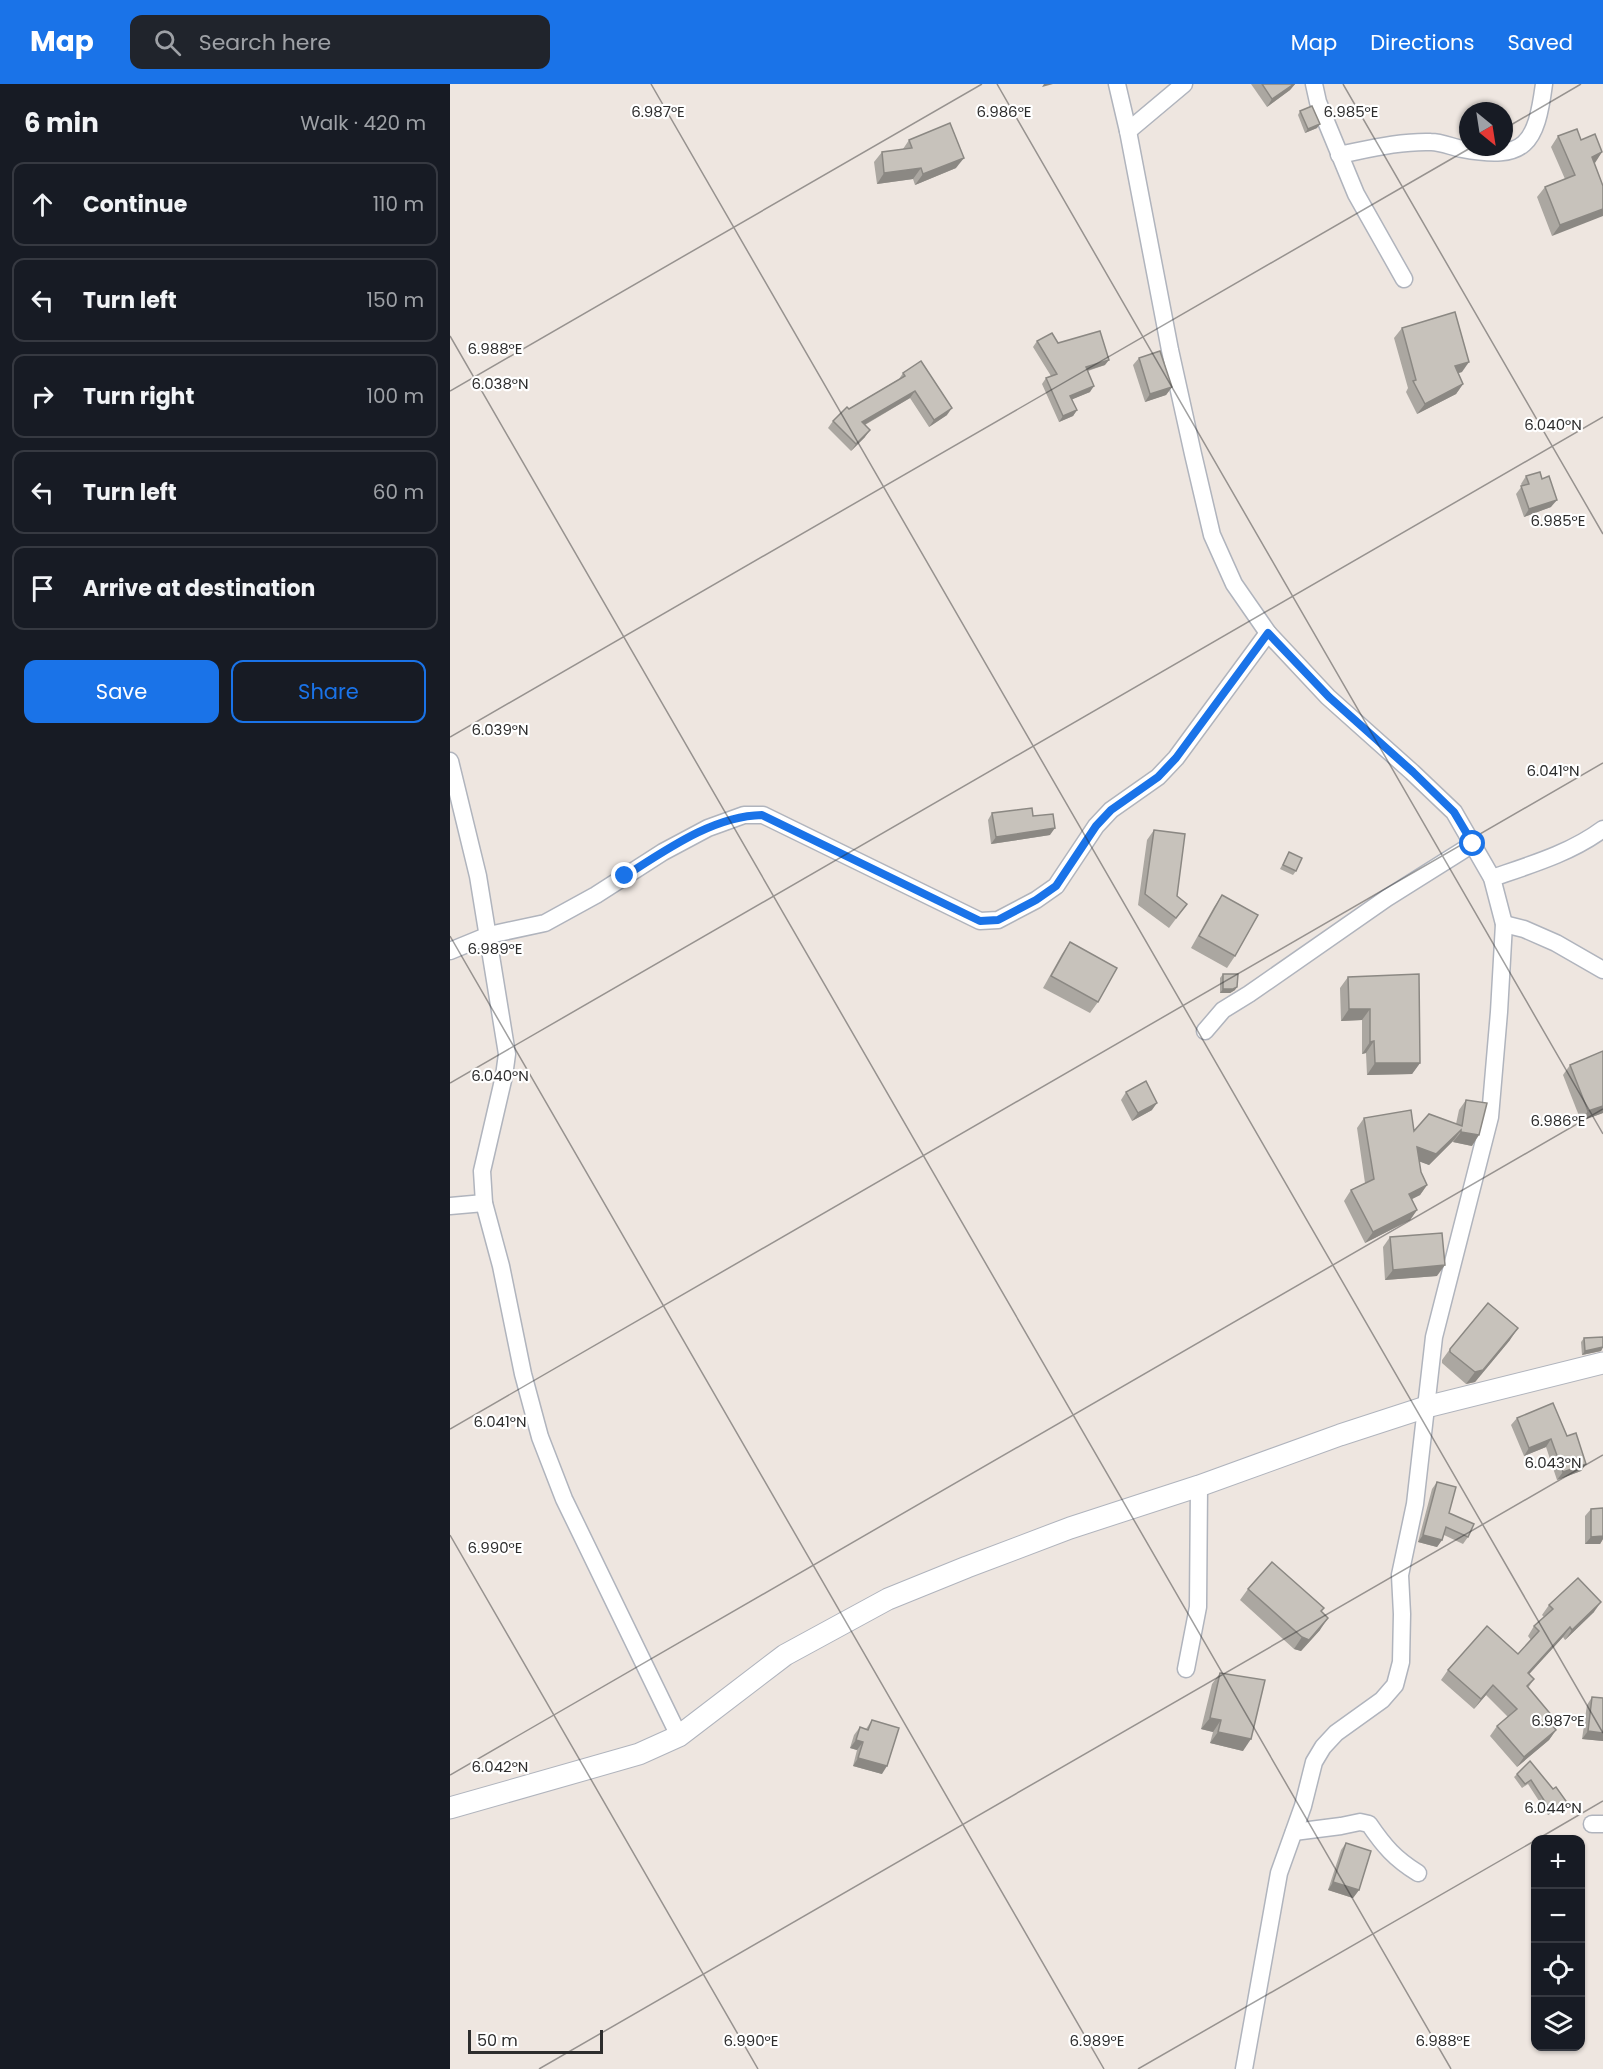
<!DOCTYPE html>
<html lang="en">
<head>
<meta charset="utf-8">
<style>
	body { margin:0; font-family:Poppins,sans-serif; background:#20242c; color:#f1f3f6 }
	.controls { position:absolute; right:18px; bottom:18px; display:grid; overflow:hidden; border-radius:12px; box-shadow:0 2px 4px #0004 }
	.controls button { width:54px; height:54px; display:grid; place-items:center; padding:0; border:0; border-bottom:2px solid #363941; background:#171b24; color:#f1f3f6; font:30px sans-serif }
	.compass { position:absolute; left:1009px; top:18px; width:54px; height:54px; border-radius:50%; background:#171b24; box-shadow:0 2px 4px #0004; rotate:150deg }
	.scale { position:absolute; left:18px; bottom:15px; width:135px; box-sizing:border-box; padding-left:6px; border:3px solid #2d2d2d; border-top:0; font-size:16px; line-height:21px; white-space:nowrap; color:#2d2d2d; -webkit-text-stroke:4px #fff; paint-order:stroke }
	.stop { position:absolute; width:18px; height:18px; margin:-14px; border:4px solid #1a73e8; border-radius:50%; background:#fff }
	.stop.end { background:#1a73e8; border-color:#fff; box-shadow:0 2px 6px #0008 }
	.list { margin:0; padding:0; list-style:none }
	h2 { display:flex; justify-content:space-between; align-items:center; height:78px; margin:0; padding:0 24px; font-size:26px }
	h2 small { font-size:20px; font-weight:400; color:#9ea1a6 }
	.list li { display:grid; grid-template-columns:39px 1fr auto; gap:18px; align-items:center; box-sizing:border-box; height:84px; margin:0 12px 12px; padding:0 12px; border:2px solid #363941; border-radius:12px }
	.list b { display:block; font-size:22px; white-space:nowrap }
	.list em { font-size:20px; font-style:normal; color:#9ea1a6 }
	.actions { display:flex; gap:12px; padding:18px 24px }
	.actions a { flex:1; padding:14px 0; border:2px solid #1a73e8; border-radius:12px; text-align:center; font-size:21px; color:#1a73e8 }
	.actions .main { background:#1a73e8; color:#fff }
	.icon { flex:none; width:33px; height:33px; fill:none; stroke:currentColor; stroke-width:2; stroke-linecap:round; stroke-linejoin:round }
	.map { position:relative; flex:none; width:1153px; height:1985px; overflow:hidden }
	header { display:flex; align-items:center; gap:36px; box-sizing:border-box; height:84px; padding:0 30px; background:#1a73e8; color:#fff }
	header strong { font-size:28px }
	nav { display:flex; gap:33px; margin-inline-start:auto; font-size:21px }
	.search { width:420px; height:54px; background:#20242c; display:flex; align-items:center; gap:15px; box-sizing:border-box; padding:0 21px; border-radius:12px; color:#9ea1a6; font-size:22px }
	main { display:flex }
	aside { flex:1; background:#171b24 }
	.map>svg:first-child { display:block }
</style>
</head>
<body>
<header>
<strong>Map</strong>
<div class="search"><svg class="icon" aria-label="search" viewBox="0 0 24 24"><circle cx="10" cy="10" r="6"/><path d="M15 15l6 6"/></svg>Search here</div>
<nav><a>Map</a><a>Directions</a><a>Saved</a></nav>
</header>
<main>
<aside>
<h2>6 min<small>Walk · 420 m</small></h2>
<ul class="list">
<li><svg class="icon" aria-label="ahead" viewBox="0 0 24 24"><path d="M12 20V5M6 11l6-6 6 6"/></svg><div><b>Continue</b></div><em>110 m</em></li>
<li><svg class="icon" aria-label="left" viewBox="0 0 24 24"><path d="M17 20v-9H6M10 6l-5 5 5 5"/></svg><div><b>Turn left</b></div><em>150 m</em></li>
<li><svg class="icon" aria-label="right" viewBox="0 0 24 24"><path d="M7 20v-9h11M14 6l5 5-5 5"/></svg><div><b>Turn right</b></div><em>100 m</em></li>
<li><svg class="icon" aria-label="left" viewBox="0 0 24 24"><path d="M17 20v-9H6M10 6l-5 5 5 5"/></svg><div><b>Turn left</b></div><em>60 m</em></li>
<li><svg class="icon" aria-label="arrive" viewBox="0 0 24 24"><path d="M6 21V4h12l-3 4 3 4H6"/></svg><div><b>Arrive at destination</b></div></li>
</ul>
<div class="actions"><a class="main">Save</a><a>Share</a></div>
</aside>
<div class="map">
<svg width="1153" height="1985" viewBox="0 0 1153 1985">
	<rect width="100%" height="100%" fill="#eee6e0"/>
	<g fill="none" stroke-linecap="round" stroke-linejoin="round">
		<g stroke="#b0b4bd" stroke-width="19">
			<g id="minor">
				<path d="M667,0L678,47L720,266L743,370L762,451L784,500L818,549L878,613L962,688L1004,728L1042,794L1054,840L1049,928L1040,1033L984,1253L965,1420L950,1491L952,1530L951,1578L945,1601L932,1616L886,1649L873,1663L864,1678L853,1722L829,1789L794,1985"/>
				<path d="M864,0L868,18L906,110L954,195"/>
				<path d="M678,47L734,0"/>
				<path d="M889,71C919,65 950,57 981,58C991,58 1002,63 1012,65C1076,77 1086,60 1094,0"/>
				<path d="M0,677L28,792L57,970L54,992L32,1087L34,1119L51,1182L73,1290L90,1353L114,1415L229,1652"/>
				<path d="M1042,794C1080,781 1121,769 1153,745"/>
				<path d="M1054,840L1074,845L1106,859L1153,886"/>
				<path d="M0,867L39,851L95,839L146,811L213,768L258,744L294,731H313L530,837L548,836L586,816L606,802L646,742L661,726L708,693L726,674L818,549"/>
				<path d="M755,947L773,926L799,910L937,814L1023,760"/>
				<path d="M0,1122L34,1119"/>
				<path d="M736,1585L748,1523L749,1402"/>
				<path d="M1142,1740H1153"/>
				<path d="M844,1748L891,1742L910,1738L919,1740C934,1762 945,1775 968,1789"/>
			</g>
		</g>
		<g stroke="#b0b4bd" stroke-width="23">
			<path id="tertiary" d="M0,1724L189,1670L229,1652L335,1571L438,1515L517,1483L620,1444L749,1402L890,1351L976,1323L1153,1279"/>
		</g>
		<use href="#minor" stroke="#fff" stroke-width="16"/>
		<use href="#tertiary" stroke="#fff" stroke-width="21"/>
	</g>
	<g fill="#aba7a1">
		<path d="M801,0H845L840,6L817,23Z"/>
		<path d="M850,27L867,44L855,49L848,31Z"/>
		<path d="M1108,52L1131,56L1152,68L1144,79L1153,102L1102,152L1087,113L1095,103L1115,95L1101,63Z"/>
		<path d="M459,56L506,84L465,101L463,95L427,100L424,78L432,68L453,65Z"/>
		<path d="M952,244L1012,288L1008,289L1013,300L1006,310L967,330L956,308L958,304L944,254Z"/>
		<path d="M587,257L608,259L655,281L638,287L640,308L622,315L627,326L623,332L609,338L592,300L596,294L601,292L583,263Z"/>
		<path d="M689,274L722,303L716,311L695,318L683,281Z"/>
		<path d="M453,289L497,331L479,343L460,314L415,341V353L401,367L378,344L383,337L399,325L449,295Z"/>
		<path d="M1076,392L1092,395L1101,423L1074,433L1066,410L1072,402L1071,400Z"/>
		<path d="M542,729L583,732L600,751L541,760L538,736Z"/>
		<path d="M704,746L727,812L737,820L719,844L688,821L697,756Z"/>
		<path d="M839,768L846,787L843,791L830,785Z"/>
		<path d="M772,811L785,872L777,884L741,864L764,823Z"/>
		<path d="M620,858L648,918L640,929L593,904L612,870Z"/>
		<path d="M773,890L785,906L780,909H770V894Z"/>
		<path d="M898,893L970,979L962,990L917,991L916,969L912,970V936L891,937L890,904Z"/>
		<path d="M1153,967V1029L1131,1037L1113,991L1120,981Z"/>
		<path d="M676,1008L702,1026L682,1037L671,1016Z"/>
		<path d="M1016,1016L1022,1062L1003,1058L1004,1056L979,1081L969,1077L971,1088L977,1101L970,1111L962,1115L967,1126L960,1136L915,1159L894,1117L901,1106L915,1099L907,1044L914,1034L964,1047L1006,1040L1009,1026Z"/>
		<path d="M940,1153L987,1192L935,1196L933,1163Z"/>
		<path d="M1153,1253V1263L1151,1267L1132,1271L1131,1258L1134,1254Z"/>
		<path d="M1060,1256L1025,1298L1016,1300L992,1279V1276L1000,1265Z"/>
		<path d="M1067,1334L1117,1352L1136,1380L1131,1387L1107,1396L1096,1363L1074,1372L1061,1341Z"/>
		<path d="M987,1398L999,1429L1018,1453L1013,1460L994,1451L992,1456L987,1463L968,1458L982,1405Z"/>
		<path d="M1153,1424V1455L1150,1460H1135V1432L1141,1425Z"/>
		<path d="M798,1505L874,1524L871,1528L870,1546L851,1567L844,1565L790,1516Z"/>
		<path d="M1099,1521L1144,1528L1115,1556L1113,1553L1079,1590L1084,1595L1078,1604L1103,1633L1100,1638L1106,1646L1099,1656L1067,1683L1040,1652L1047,1642L1058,1633L1036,1611L1024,1625L991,1596L998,1586L1068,1570L1081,1556L1078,1552L1084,1542L1094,1533L1092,1531Z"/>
		<path d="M770,1589L793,1667L760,1659L763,1648L751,1645L762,1600Z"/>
		<path d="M1142,1613L1153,1614V1657L1132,1655L1137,1621Z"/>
		<path d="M422,1636L432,1690L403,1682L407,1666L400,1664L404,1651L410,1643L416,1645Z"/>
		<path d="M1067,1690L1103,1705L1113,1721L1098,1731L1078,1700L1072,1704L1064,1693Z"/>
		<path d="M896,1759L909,1806L903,1814L878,1806L891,1766Z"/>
	</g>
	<g fill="#8b8883">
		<path d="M594,0H603L592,3Z"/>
		<path d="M844,0H845L840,6L817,23L822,15Z"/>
		<path d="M870,40L867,44L855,49L858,45Z"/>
		<path d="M1152,68L1145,79L1134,83L1142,73Z"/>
		<path d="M514,74L506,84L465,101L473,90Z"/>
		<path d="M471,84L463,95L427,100L434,89Z"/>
		<path d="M1153,125V132L1102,152L1110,141Z"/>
		<path d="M659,276L655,281L632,288L636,283Z"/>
		<path d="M1019,278L1012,288L998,292L1005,282Z"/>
		<path d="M1013,300L1006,310L967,330L975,320Z"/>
		<path d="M644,302L640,308L616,318L620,312Z"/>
		<path d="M722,303L716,311L695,318L700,310Z"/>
		<path d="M465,307L460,314L407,345L412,338Z"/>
		<path d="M502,324L497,331L479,343L484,336Z"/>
		<path d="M627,326L623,332L609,338L613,332Z"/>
		<path d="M420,346L415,353L401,367L406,360Z"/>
		<path d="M1107,416L1101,423L1074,433L1079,425Z"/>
		<path d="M605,744L600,751L541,760L546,753Z"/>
		<path d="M787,903L785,906L780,909H770L773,905Z"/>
		<path d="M899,925H920L912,936L891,937Z"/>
		<path d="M924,957L916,969L912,970L920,958Z"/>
		<path d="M925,979H970L962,990L917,991Z"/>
		<path d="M707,1019L702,1026L682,1037L688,1029Z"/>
		<path d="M1153,1022V1029L1131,1037L1138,1027Z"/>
		<path d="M1011,1046L1004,1056L979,1081L960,1074L967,1063Z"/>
		<path d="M1011,1048L1029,1051L1022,1062L1003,1058Z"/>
		<path d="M977,1101L970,1111L952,1120L959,1110Z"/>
		<path d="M967,1126L960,1136L915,1159L923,1148Z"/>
		<path d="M995,1181L987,1192L935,1196L943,1186Z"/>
		<path d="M1068,1244L1060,1256L1025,1298L1016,1300L1025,1288Z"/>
		<path d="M1153,1263L1151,1267L1132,1271L1135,1267Z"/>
		<path d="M1101,1355L1096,1363L1074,1372L1079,1364Z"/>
		<path d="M1136,1380L1131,1387L1107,1396L1113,1388Z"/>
		<path d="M973,1451L992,1456L987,1463L968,1458Z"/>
		<path d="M1153,1452V1455L1150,1460H1135L1141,1453Z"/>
		<path d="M1151,1518L1144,1528L1115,1556L1122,1546Z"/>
		<path d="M878,1534L870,1546L851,1567L844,1565L852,1553Z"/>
		<path d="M1120,1543L1113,1553L1071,1599L1078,1589Z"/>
		<path d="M1043,1601L1036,1611L1024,1625L1031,1615Z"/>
		<path d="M760,1634L771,1636L763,1648L751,1645Z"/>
		<path d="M1106,1646L1099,1656L1067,1683L1074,1673Z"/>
		<path d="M1138,1647L1153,1649V1657L1132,1655Z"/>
		<path d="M768,1648L801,1655L793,1667L760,1659Z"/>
		<path d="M406,1656L413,1658L407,1666L400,1664Z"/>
		<path d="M408,1674L437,1682L432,1690L403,1682Z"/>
		<path d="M1116,1717L1113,1721L1098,1731L1101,1727Z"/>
		<path d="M883,1798L909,1806L903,1814L878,1806Z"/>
	</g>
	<g fill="#c7c2bb" stroke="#8b8883" stroke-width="1.5">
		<path d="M812,0H844L822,15Z"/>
		<path d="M862,22L870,40L858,45L850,27Z"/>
		<path d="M500,39L514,74L473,90L471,84L434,89L432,68L462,64L459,56Z"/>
		<path d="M1127,45L1131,56L1145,50L1152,68L1142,73L1153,102V125L1110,141L1095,103L1125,91L1108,52Z"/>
		<path d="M1005,228L1019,278L1005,282L1013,300L975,320L963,297L966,296L952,244Z"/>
		<path d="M650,247L659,276L636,283L644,302L620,312L627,326L613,332L596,294L607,290L587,257L602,249L608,259Z"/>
		<path d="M710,267L722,303L700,310L689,274Z"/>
		<path d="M471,277L502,324L484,336L465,307L412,338L420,346L406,360L383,337L397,323L399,325L455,292L453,289Z"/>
		<path d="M1090,388L1092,395L1099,392L1107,416L1079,425L1071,402L1079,400L1076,392Z"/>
		<path d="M582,724L583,732L603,730L605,744L546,753L542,729Z"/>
		<path d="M704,746L735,750L727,812L737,820L726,834L695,810Z"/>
		<path d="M839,768L852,774L846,787L833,781Z"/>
		<path d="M772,811L808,831L785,872L749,852Z"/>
		<path d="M620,858L667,884L648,918L601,892Z"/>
		<path d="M773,890H788L787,903L783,905H773Z"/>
		<path d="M969,890L970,979H925L924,957L920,958V925H899L898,893Z"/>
		<path d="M1153,967V1022L1138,1027L1120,981Z"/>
		<path d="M696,997L707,1019L688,1029L676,1008Z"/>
		<path d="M1016,1016L1037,1019L1029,1051L1011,1048V1046L986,1070L967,1063L971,1088L977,1101L959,1110L967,1126L923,1148L901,1106L924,1095L914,1034L961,1026L964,1047L979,1030L1012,1042Z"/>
		<path d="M992,1149L995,1181L943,1186L940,1153Z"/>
		<path d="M1038,1219L1068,1244L1033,1286L1025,1288L1000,1268V1265Z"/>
		<path d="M1153,1253V1263L1135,1267L1134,1254Z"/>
		<path d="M1103,1319L1117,1352L1126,1349L1136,1380L1113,1388L1101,1355L1079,1364L1067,1334Z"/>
		<path d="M987,1398L1006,1403L999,1429L1024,1440L1018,1453L996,1443L992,1456L973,1451Z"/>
		<path d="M1153,1424V1452L1141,1453V1425Z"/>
		<path d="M822,1478L874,1524L871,1527L878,1534L859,1556L852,1553L798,1505Z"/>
		<path d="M1128,1494L1151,1518L1122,1546L1120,1543L1078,1589L1084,1595L1077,1602L1103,1633L1099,1637L1106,1646L1074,1673L1047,1642L1067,1625L1043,1601L1031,1615L998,1586L1037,1542L1068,1570L1089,1547L1084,1542L1103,1525L1099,1521Z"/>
		<path d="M770,1589L815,1596L801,1655L768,1648L771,1636L760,1634Z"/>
		<path d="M1142,1613L1153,1614V1649L1138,1647Z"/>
		<path d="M422,1636L449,1644L437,1682L408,1674L413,1658L406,1656L410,1643L418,1646Z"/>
		<path d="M1080,1677L1103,1705L1106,1703L1116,1717L1101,1727L1081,1696L1075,1700L1067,1690Z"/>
		<path d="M896,1759L921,1767L909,1806L883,1798Z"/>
	</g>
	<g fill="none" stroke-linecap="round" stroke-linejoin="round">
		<path stroke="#1a73e8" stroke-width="8" d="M175,792C216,766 263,732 312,731L530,837L548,836L586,816L606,802L646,742L661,726L708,693L726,674L818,549L879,613L963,688L1004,728L1023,760"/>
	</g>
	<path fill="none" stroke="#2d2d2d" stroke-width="1.5" stroke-opacity="0.45" d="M201,0L1153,1649M547,0L1153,1050M893,0L1153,450M1054,45L1131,0M0,252L1001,1985M0,307L532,0M0,653L1022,63M0,852L654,1985M0,999L1153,333M0,1345L1153,679M0,1451L308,1985M0,1691L1153,1025M1086,1756L1153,1717M89,1985L1153,1371M688,1985L1086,1756"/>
	<g font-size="15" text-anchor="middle" fill="#2d2d2d" stroke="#fff" stroke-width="4.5" stroke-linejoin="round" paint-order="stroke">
		<text x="554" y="33">6.986°E</text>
		<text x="208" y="33">6.987°E</text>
		<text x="901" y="33">6.985°E</text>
		<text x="45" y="270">6.988°E</text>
		<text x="50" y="305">6.038°N</text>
		<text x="1103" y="346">6.040°N</text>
		<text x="1108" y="442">6.985°E</text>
		<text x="50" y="651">6.039°N</text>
		<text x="1103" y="692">6.041°N</text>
		<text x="45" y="870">6.989°E</text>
		<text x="50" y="997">6.040°N</text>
		<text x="1108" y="1042">6.986°E</text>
		<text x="50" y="1343">6.041°N</text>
		<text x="1103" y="1384">6.043°N</text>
		<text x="45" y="1469">6.990°E</text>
		<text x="1108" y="1642">6.987°E</text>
		<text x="50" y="1688">6.042°N</text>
		<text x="1103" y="1729">6.044°N</text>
		<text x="301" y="1962">6.990°E</text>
		<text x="647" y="1962">6.989°E</text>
		<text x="993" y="1962">6.988°E</text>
	</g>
</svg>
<div class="controls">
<button>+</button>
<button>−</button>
<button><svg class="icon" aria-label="locate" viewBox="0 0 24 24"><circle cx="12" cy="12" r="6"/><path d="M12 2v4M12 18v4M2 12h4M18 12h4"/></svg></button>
<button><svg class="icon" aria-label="layers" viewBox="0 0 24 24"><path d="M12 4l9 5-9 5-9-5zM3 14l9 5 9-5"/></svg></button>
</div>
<svg class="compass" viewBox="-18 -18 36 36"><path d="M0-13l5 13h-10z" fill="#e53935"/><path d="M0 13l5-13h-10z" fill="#9ea1a6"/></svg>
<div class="scale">50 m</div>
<div class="stop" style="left:1023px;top:760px"></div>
<div class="stop end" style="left:175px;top:792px"></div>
</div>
</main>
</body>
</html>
